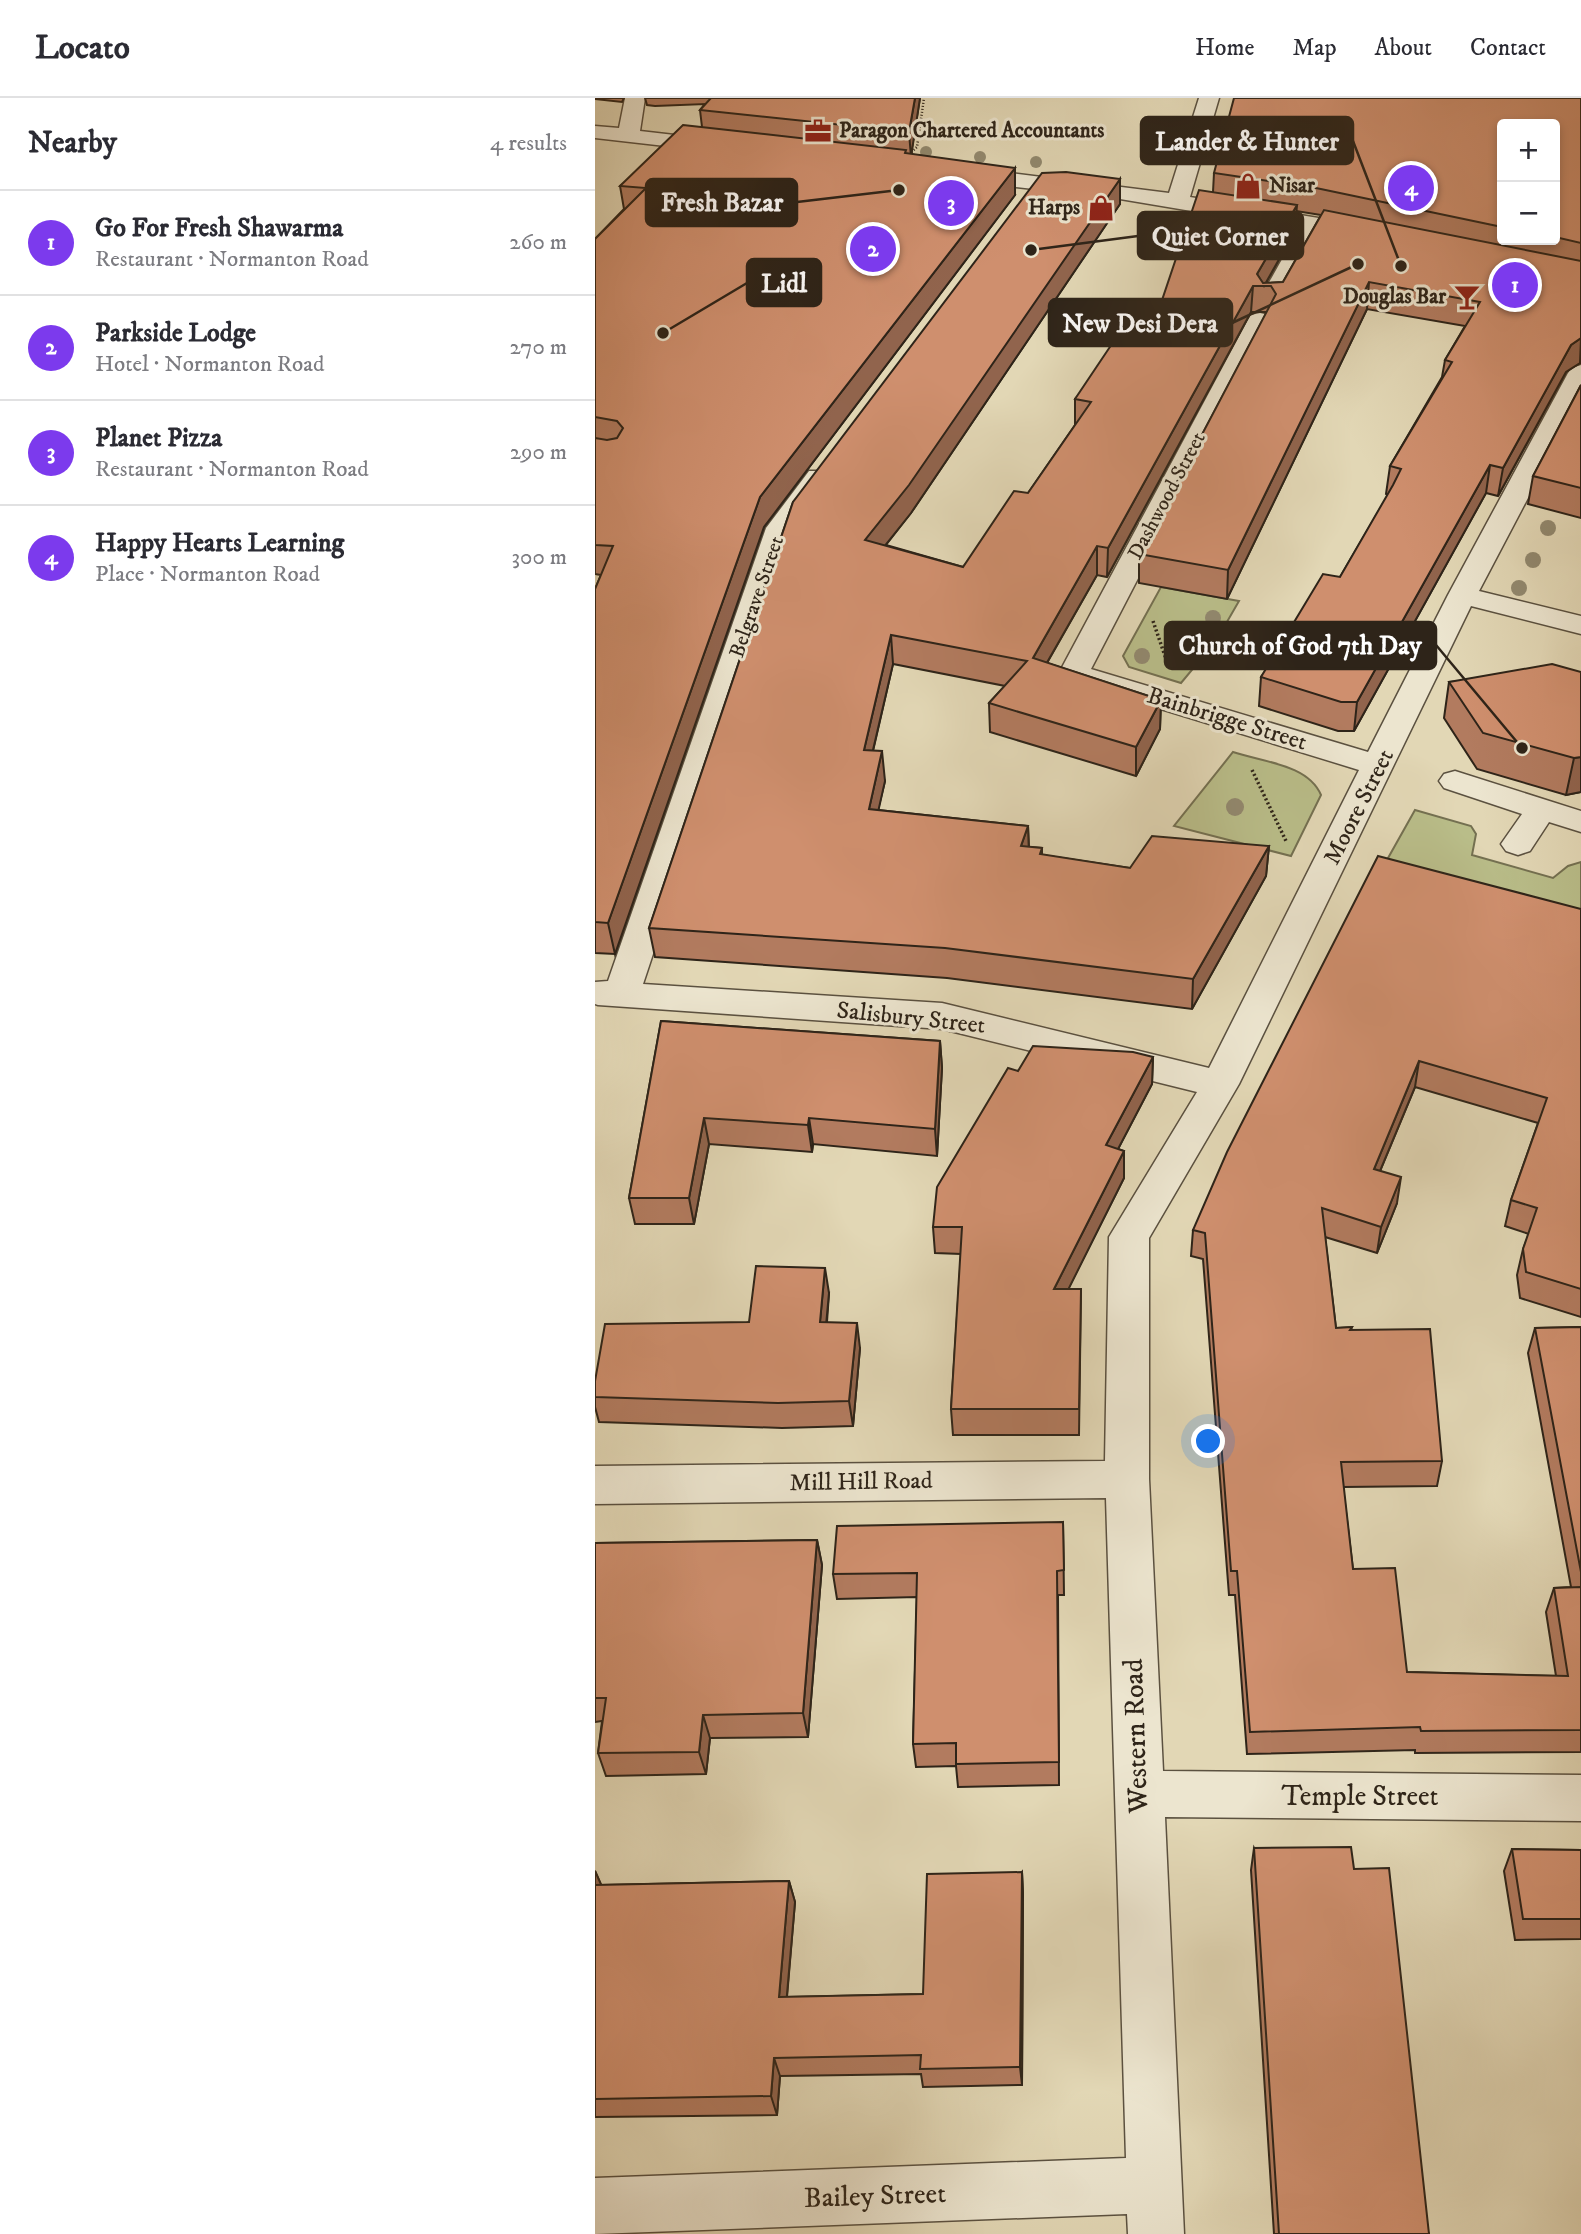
<!DOCTYPE html>
<html lang="en">
<head>
<meta charset="utf-8">
<style>
	body { margin:0; font-family:"IM FELL DW Pica",serif; background:#f7f7f7; color:#2b2b33 }
	.controls { position:absolute; right:21px; top:21px; display:grid; overflow:hidden; border-radius:7px; box-shadow:0 4px 10px #0003 }
	.controls button { width:63px; height:63px; display:grid; place-items:center; padding:0; border:0; border-bottom:2px solid #e1e1e2; background:#fff; color:#2b2b33; font:35px sans-serif }
	.you { position:absolute; left:614px; top:1344px; width:24px; height:24px; margin:-18px; border:5px solid #fff; border-radius:50%; background:#1a73e8; box-shadow:0 0 0 10px #1a73e833 }
	.badge { display:grid; place-items:center; width:46px; height:46px; border-radius:50%; background:#7c3aed; color:#fff; font-size:23px; font-weight:700 }
	.pin { position:absolute; translate:-50% -50%; border:4px solid #fff; box-shadow:0 2px 7px #0006 }
	.list { margin:0; padding:0; list-style:none }
	h2 { display:flex; justify-content:space-between; align-items:center; height:91px; margin:0; padding:0 28px; font-size:30px }
	h2 small { font-size:23px; font-weight:400; color:#7c7c81 }
	.list li { display:grid; grid-template-columns:46px 1fr auto; gap:21px; align-items:center; box-sizing:border-box; height:105px; padding:0 28px; border-top:2px solid #e1e1e2 }
	.list b { display:block; font-size:26px; white-space:nowrap }
	.list p { margin:0; font-size:23px; white-space:nowrap; color:#7c7c81 }
	.list em { font-size:23px; font-style:normal; color:#7c7c81 }
	.map { position:relative; flex:none; width:986px; height:2136px; overflow:hidden }
	header { display:flex; align-items:center; gap:42px; box-sizing:border-box; height:98px; padding:0 35px; background:#fff; border-bottom:2px solid #e1e1e2 }
	header strong { font-size:33px }
	nav { display:flex; gap:38px; margin-inline-start:auto; font-size:24px }
	main { display:flex }
	aside { flex:1; background:#fff }
	.map>svg:first-child { display:block }
</style>
</head>
<body>
<header>
<strong>Locato</strong>
<nav><a>Home</a><a>Map</a><a>About</a><a>Contact</a></nav>
</header>
<main>
<aside>
<h2>Nearby<small>4 results</small></h2>
<ul class="list">
<li><span class="badge">1</span><div><b>Go For Fresh Shawarma</b><p>Restaurant · Normanton Road</p></div><em>260 m</em></li>
<li><span class="badge">2</span><div><b>Parkside Lodge</b><p>Hotel · Normanton Road</p></div><em>270 m</em></li>
<li><span class="badge">3</span><div><b>Planet Pizza</b><p>Restaurant · Normanton Road</p></div><em>290 m</em></li>
<li><span class="badge">4</span><div><b>Happy Hearts Learning</b><p>Place · Normanton Road</p></div><em>300 m</em></li>
</ul>
</aside>
<div class="map">
<svg width="986" height="2136" viewBox="0 0 986 2136">
	<rect width="100%" height="100%" fill="#e2d7b5"/>
	<filter id="stains"><feTurbulence type="fractalNoise" baseFrequency=".00286" numOctaves="4"/><feColorMatrix values="0 0 0 0 .2 0 0 0 0 .09 0 0 0 0 .02 0 0 0 .5 -.17"/></filter>
	<radialGradient id="worn" r=".72"><stop offset=".6" stop-color="#630" stop-opacity="0"/><stop offset="1" stop-color="#630" stop-opacity=".3"/></radialGradient>
	<g fill="#b9bd89" stroke="#747051" stroke-width="2">
		<path d="M566,489L644,503L621,543L586,585L534,569L528,558Z"/>
		<path d="M638,654C667,664 713,666 726,697L696,758L579,728Z"/>
		<path d="M820,712L876,728L881,736L877,757L958,780L973,768L986,764V814L779,785Z"/>
	</g>
	<g fill="none" stroke-linecap="round" stroke-linejoin="round">
		<g stroke="#5b5140" stroke-width="3">
			<g id="minor">
				<path d="M30,0H50L45,33L123,42L134,48L123,54L0,40V28L24,30Z"/>
				<path d="M604,0H624L595,99L772,128L780,130L783,135L780,140L772,142L725,134L687,204L684,209H666L663,204L704,131L519,100L367,83L356,76L367,69L574,95Z"/>
				<path d="M665,215L674,217L677,222L496,571L773,654L853,497L973,275L977,270L986,267V299L884,493L986,518V536L876,508L644,986L554,1140V1381L568,1673L986,1677V1723L570,1719L589,2136H533L532,2116L0,2136V2080L531,2060L511,1400L0,1406V1368L510,1363L514,1139L602,994L347,931L3,907L0,906V884L13,883L171,430L214,373H234L238,379L199,431L48,886L347,905L614,970L764,672L468,581L464,575L653,222L656,217Z"/>
				<path d="M860,673L986,713V734L954,724L935,753L923,757L911,753L906,746L927,716L849,690L844,683L849,676Z"/>
			</g>
		</g>
		<g stroke="#2e2419" stroke-width="2.5" stroke-dasharray="1 2" stroke-linecap="butt">
			<path d="M325,28L343,30"/>
			<path d="M312,58L322,49L329,0"/>
		</g>
		<g stroke="#2e2419" stroke-width="3.5" stroke-dasharray="2 2.5" stroke-linecap="butt">
			<path d="M558,523L571,561"/>
			<path d="M657,672L691,743"/>
		</g>
		<use href="#minor" fill="#ece5cf" fill-rule="evenodd"/>
	</g>
	<g fill="#92896f">
		<circle cx="331" cy="54" r="6"/>
		<circle cx="385" cy="59" r="6"/>
		<circle cx="441" cy="64" r="6"/>
		<circle cx="953" cy="430" r="8"/>
		<circle cx="938" cy="462" r="8"/>
		<circle cx="924" cy="490" r="8"/>
		<circle cx="618" cy="520" r="8"/>
		<circle cx="547" cy="558" r="8"/>
		<circle cx="640" cy="709" r="9"/>
	</g>
	<g fill="#b27b5f" stroke="#2e2419" stroke-width="2" fill-rule="evenodd">
		<path d="M0,0H29L27,4L0,1Z"/>
		<path d="M50,0H325L316,56L420,97L169,429L20,856L0,855V491L6,477L0,476V141L29,111L25,88L107,29L105,12L110,6L60,8L52,7Z"/>
		<path d="M986,0V265H985L971,274L903,398L891,395L759,633H743L664,608L666,579L745,479L793,397L791,396L795,368L847,279L850,262L870,228L772,211L632,501L544,485V456L672,214H656L512,479L502,477L452,565L566,602L565,631L541,678L395,634L394,605L410,588L298,566L278,653L290,683L283,712L433,728L434,749L447,750V757L535,770L674,748L671,778L597,911L352,880L60,859L54,830L198,404L525,81V106L316,415L291,447L368,469L433,395L480,327V301L563,214L618,94L619,75ZM907,26H960V142H907ZM701,113L726,117L688,184L671,185L700,133Z"/>
		<path d="M986,287V420L933,406L938,378Z"/>
		<path d="M986,574V694L971,697L882,671L849,620L854,584Z"/>
		<path d="M986,811V1219L925,1200L922,1177L928,1151L934,1136L910,1128L916,1102L943,1025L820,989L785,1073L802,1105L782,1155L730,1139L741,1230L757,1229L756,1232L847,1363L842,1388L748,1389L758,1471L812,1574L961,1578L951,1514L959,1490L976,1489L933,1255L940,1230L986,1229V1654L820,1655V1652L652,1656L640,1497H634L608,1161L596,1158L598,1132Z"/>
		<path d="M66,923L345,943L347,970L342,1058L218,1046L217,1054L114,1046L99,1126H40L34,1100Z"/>
		<path d="M558,959L557,986L523,1051L529,1053V1080L473,1191H486L484,1337H358L356,1311L366,1156L340,1155L338,1129L423,973Z"/>
		<path d="M234,1195L232,1224L265,1250L258,1328L187,1330L4,1324L0,1309V1283L154,1224Z"/>
		<path d="M468,1424L469,1497H463L464,1687L363,1689L361,1668L321,1669L318,1646L322,1499L242,1501L238,1476Z"/>
		<path d="M222,1442L227,1467L213,1639L115,1640L111,1676L11,1678L3,1655L7,1623L0,1624V1445Z"/>
		<path d="M659,1750L834,2136H679L656,1772Z"/>
		<path d="M917,1751L986,1752V1841L920,1842L909,1773Z"/>
		<path d="M0,1773L6,1787L194,1783L200,1804L192,1899L328,1896L427,1774L428,1796L427,1987L328,1989L326,1976L185,1978L182,2017L0,2019Z"/>
	</g>
	<g fill="#91644d" stroke="#2e2419" stroke-width="2">
		<path d="M320,0H325L316,59L314,34Z"/>
		<path d="M420,70V97L169,429L20,856L13,825L165,399Z"/>
		<path d="M525,81V106L316,415L272,470L270,442Z"/>
		<path d="M702,107L700,133L669,188L662,176Z"/>
		<path d="M774,184L772,211L632,501L633,472Z"/>
		<path d="M658,188L656,214L512,479L513,450Z"/>
		<path d="M986,240L985,265L971,274L903,398L908,370L976,247Z"/>
		<path d="M895,367L891,395L759,633L762,604Z"/>
		<path d="M502,448V477L438,589V560Z"/>
		<path d="M296,537L298,566L271,682L269,652Z"/>
		<path d="M566,602L565,631L541,678V649Z"/>
		<path d="M287,653L290,683L277,741L274,711Z"/>
		<path d="M986,659V694L971,697L979,660Z"/>
		<path d="M433,728L434,757L426,748Z"/>
		<path d="M674,748L671,778L597,911L598,881Z"/>
		<path d="M345,943L347,970L342,1058L340,1031Z"/>
		<path d="M558,959L557,986L511,1074V1047Z"/>
		<path d="M824,963L820,989L775,1097L779,1071Z"/>
		<path d="M109,1020L114,1046L99,1126L94,1100Z"/>
		<path d="M214,1020L218,1046L217,1054L213,1027Z"/>
		<path d="M529,1053V1080L460,1218L459,1191Z"/>
		<path d="M806,1079L802,1105L782,1155L786,1129Z"/>
		<path d="M230,1170L234,1195L229,1249L225,1224Z"/>
		<path d="M262,1225L265,1250L258,1328L254,1303Z"/>
		<path d="M222,1442L227,1467L213,1639L208,1615Z"/>
		<path d="M108,1617L115,1640L111,1676L104,1654Z"/>
		<path d="M0,1773L9,1793H0Z"/>
		<path d="M427,1774L428,1796L427,1987L425,1969Z"/>
		<path d="M194,1783L200,1804L190,1919L184,1899Z"/>
		<path d="M179,1960L185,1978L182,2017L176,1998Z"/>
	</g>
	<g fill="#cf8f6e" stroke="#2e2419" stroke-width="2">
		<path d="M116,0H320L314,34L105,12Z"/>
		<path d="M639,0H986V145L960,139V26H907V129L721,90L619,75Z"/>
		<path d="M88,27L311,52L310,55L420,70L165,399L13,825L0,824V491L18,448L0,447V340L12,342L22,340L28,330L22,323L0,319V141L51,90L25,88Z"/>
		<path d="M471,74L525,81L314,387L270,442L368,469L419,393L433,395L496,304L480,301L541,210L563,214L604,92L702,107L662,176L668,185L688,184L729,112L986,163V240L976,247L908,370L895,367L762,604H746L666,579L728,476L745,479L798,387L806,371L795,368L857,264L850,262L885,204L774,184L633,472L544,456L681,196L676,188H658L513,450L502,448L438,560L566,602L541,649L394,605L432,563L296,537L269,652L287,653L274,711L433,728L426,748L447,750L445,756L535,770L557,738L674,748L598,881L350,850L54,830L198,404L447,75Z"/>
		<path d="M986,287V390L938,378Z"/>
		<path d="M957,566L986,574V659L979,660L888,635L854,584Z"/>
		<path d="M783,758L986,811V1191L931,1174L928,1151L942,1110L916,1102L952,1000L824,963L779,1071L806,1079L786,1129L727,1110L741,1230L757,1229L755,1232L835,1231L847,1363L746,1364L758,1471L800,1470L812,1574L973,1578L959,1490L986,1489V1632L826,1633L825,1629L655,1634L642,1473H636L610,1135L598,1132L632,1054Z"/>
		<path d="M66,923L345,943L340,1031L214,1020L213,1027L109,1020L94,1100H34Z"/>
		<path d="M438,948L538,954L558,959L511,1047L529,1053L459,1191H486L484,1311H356L367,1129H338L342,1089L413,970L423,973Z"/>
		<path d="M161,1168L230,1170L225,1224L262,1225L254,1303L183,1305L0,1299V1283L10,1226L154,1224Z"/>
		<path d="M986,1229V1474L940,1230Z"/>
		<path d="M468,1424L469,1472L462,1473L464,1664L361,1666V1645L318,1646L322,1475L238,1476L242,1428Z"/>
		<path d="M222,1442L208,1615L108,1617L104,1654L3,1655L11,1600H0V1445Z"/>
		<path d="M756,1749L759,1771L794,1770L834,2136H684L659,1750Z"/>
		<path d="M917,1751L986,1752V1821H928Z"/>
		<path d="M427,1774L425,1969L325,1971L326,1957L179,1960L176,1998L0,2001V1787L194,1783L184,1899L328,1896L332,1776Z"/>
	</g>
	<defs>
		<g id="office-bare" transform="scale(2.1)"><path d="M-6-3h4V-5.5h4V-3h4V5H-6ZM-1-4.5V-3h2v-1.5ZM-6 0V1H6V0Z" fill="#8f2418" stroke="#ece5cf" stroke-width="2.5" paint-order="stroke"/></g>
		<g id="shop-bare" transform="scale(2.1)"><path d="M-5-2.5h2.3a2.7 3.5 0 0 1 5.4 0H5L5.5 6h-11ZM-1.5-2.5h3a1.5 2.3 0 0 0-3 0Z" fill="#8f2418" stroke="#ece5cf" stroke-width="2.5" paint-order="stroke"/></g>
		<g id="bar-bare" transform="scale(2.1)"><path d="M-6-5H6L.8 .8V4.5H3.5V6h-7V4.5H-.8V.8Z" fill="#8f2418" stroke="#ece5cf" stroke-width="2.5" paint-order="stroke"/></g>
	</defs>
	<g fill-rule="evenodd">
		<use href="#office-bare" x="223" y="33"/>
		<use href="#shop-bare" x="653" y="88"/>
		<use href="#shop-bare" x="506" y="110"/>
		<use href="#bar-bare" x="872" y="199"/>
	</g>
	<g text-anchor="middle" dominant-baseline="central" stroke-width="6" stroke-linejoin="round" paint-order="stroke">
		<g font-size="21" font-weight="bold" fill="#2e2419" stroke="#ece5cf" text-anchor="start">
			<text x="244" y="33">Paragon Chartered Accountants</text>
			<text x="674" y="88">Nisar</text>
			<text x="485" y="110" text-anchor="end">Harps</text>
			<text x="851" y="199" text-anchor="end">Douglas Bar</text>
		</g>
		<g font-size="21" fill="#2e2419" stroke="#ece5cf">
			<text transform="translate(572 398) rotate(-62)">Dashwood Street</text>
			<text transform="translate(162 499) rotate(-71)">Belgrave Street</text>
		</g>
		<g font-size="24" fill="#2e2419" stroke="#ece5cf">
			<text transform="translate(632 621) rotate(17)">Bainbrigge Street</text>
			<text transform="translate(764 709) rotate(-63)">Moore Street</text>
			<text transform="translate(316 920) rotate(6)">Salisbury Street</text>
			<text transform="translate(266 1384) rotate(-1)">Mill Hill Road</text>
		</g>
		<g font-size="28" fill="#2e2419" stroke="#ece5cf">
			<text transform="translate(541 1638) rotate(-92)">Western Road</text>
			<text x="765" y="1698">Temple Street</text>
			<text transform="translate(280 2098) rotate(-2)">Bailey Street</text>
		</g>
	</g>
	<path fill="none" stroke="#2e2419" stroke-width="2.5" d="M806 168L758 43M304 92L202 104M436 152L543 138M68 235L152 185M763 166L637 225M927 650L841 547"/>
	<g fill="#2e2419" stroke="#ece5cf" stroke-width="2.5">
		<circle cx="806" cy="168" r="7"/>
		<circle cx="304" cy="92" r="7"/>
		<circle cx="436" cy="152" r="7"/>
		<circle cx="68" cy="235" r="7"/>
		<circle cx="763" cy="166" r="7"/>
		<circle cx="927" cy="650" r="7"/>
	</g>
	<g fill="#2e2419" stroke="#2e2419" stroke-width="2.5">
		<rect x="546" y="19" width="212" height="47" rx="7"/>
		<rect x="51" y="81" width="151" height="47" rx="7"/>
		<rect x="543" y="114" width="165" height="47" rx="7"/>
		<rect x="152" y="161" width="74" height="47" rx="7"/>
		<rect x="454" y="201" width="183" height="47" rx="7"/>
		<rect x="570" y="524" width="271" height="47" rx="7"/>
	</g>
	<g font-size="26" text-anchor="middle" font-weight="bold" fill="#fff">
		<text x="652" y="52">Lander &amp; Hunter</text>
		<text x="127" y="113">Fresh Bazar</text>
		<text x="625" y="147">Quiet Corner</text>
		<text x="189" y="194">Lidl</text>
		<text x="545" y="234">New Desi Dera</text>
		<text x="705" y="556">Church of God 7th Day</text>
	</g>
	<rect width="100%" height="100%" filter="url(#stains)"/>
	<rect width="100%" height="100%" fill="url(#worn)"/>
</svg>
<div class="controls">
<button>+</button>
<button>−</button>
</div>
<div class="you"></div>
<div class="pin badge" style="left:920px;top:187px">1</div>
<div class="pin badge" style="left:278px;top:151px">2</div>
<div class="pin badge" style="left:356px;top:105px">3</div>
<div class="pin badge" style="left:816px;top:90px">4</div>
</div>
</main>
</body>
</html>
